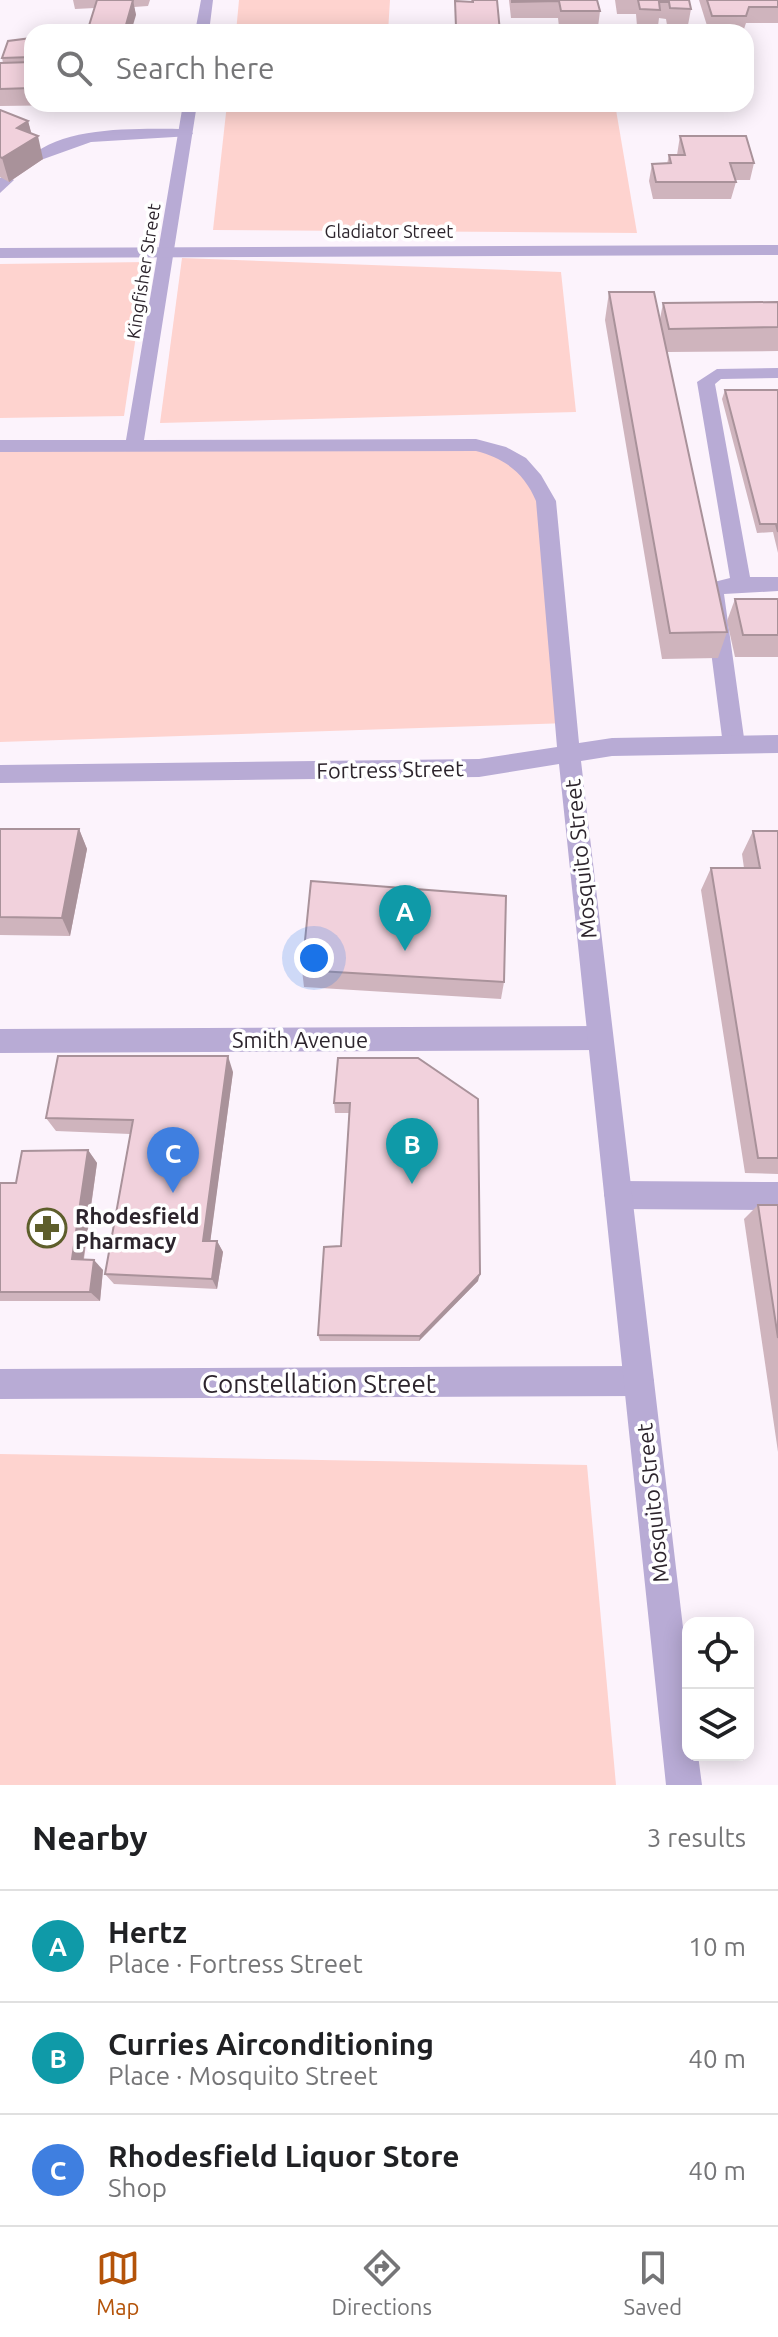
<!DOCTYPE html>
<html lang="en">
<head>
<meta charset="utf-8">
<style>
	body { margin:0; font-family:Ubuntu,sans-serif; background:#f2f2f2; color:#202124 }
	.controls { position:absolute; right:24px; bottom:24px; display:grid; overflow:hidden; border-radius:16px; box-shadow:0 4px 20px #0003 }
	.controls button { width:72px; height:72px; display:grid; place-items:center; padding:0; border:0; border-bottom:2px solid #e0e0e0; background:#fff; color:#202124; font:40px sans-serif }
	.you { position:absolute; left:314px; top:958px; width:28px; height:28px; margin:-20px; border:6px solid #fff; border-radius:50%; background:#1a73e8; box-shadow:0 0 0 12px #1a73e833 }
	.badge { display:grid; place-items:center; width:52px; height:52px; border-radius:50%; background:#b45309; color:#fff; font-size:26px; font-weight:700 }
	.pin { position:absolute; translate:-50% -66px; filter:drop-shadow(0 2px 4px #0008) }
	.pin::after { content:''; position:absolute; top:42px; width:28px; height:24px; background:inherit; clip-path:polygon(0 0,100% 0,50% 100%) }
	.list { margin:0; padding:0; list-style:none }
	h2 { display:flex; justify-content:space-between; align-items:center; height:104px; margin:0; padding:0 32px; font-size:34px }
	h2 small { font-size:26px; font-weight:400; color:#757577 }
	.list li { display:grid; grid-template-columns:52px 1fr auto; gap:24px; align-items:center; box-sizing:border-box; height:112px; padding:0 32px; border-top:2px solid #e0e0e0 }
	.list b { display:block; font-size:30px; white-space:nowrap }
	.list p { margin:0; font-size:26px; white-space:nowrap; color:#757577 }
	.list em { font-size:26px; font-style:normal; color:#757577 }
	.icon { flex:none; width:44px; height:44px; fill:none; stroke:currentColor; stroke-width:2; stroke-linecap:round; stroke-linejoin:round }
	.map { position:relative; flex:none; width:778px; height:1785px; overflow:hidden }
	.search { position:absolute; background:#fff; box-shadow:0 4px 20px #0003; left:24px; right:24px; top:24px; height:88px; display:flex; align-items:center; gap:20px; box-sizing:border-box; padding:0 28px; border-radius:24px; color:#757577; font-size:30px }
	.sheet { height:440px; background:#fff }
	nav { display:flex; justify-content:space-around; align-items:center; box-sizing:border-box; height:112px; border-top:2px solid #e0e0e0; background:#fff; font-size:22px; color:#757577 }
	nav a { display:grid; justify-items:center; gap:4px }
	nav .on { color:#b45309 }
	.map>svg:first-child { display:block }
</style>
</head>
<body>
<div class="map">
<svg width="778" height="1785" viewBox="0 0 778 1785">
	<rect width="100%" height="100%" fill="#fcf3fc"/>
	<g fill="#fed3cf">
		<path d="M239,0H390L388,32H236Z"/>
		<path d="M227,104H615L637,233L213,230Z"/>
		<path d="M182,258L561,272L576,412L160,423Z"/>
		<path d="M147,262L124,416L0,418V264Z"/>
		<path d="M487,446L544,493L569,723L0,742V449Z"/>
		<path d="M0,1454L587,1465L616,1785H0Z"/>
	</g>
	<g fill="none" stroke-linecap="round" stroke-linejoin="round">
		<g fill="#b8abd5" fill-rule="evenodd">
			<path d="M186,129L193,133L191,136L91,142L38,161L31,157C64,125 142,129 186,129Z"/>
			<path d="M6,175L14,180L0,193V178Z"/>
			<path d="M778,368V378L721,379L715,384L750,577H778V591L724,594L745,745L742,751H726L723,745L703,589L706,584L730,578L697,382L717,369Z"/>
			<path d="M600,1026L609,1030L613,1038L609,1046L600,1050L0,1053V1029Z"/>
			<path d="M618,1181L778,1182V1210L618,1209L608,1205L604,1195L608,1185Z"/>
			<path d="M639,1366L650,1370L654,1381L650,1392L639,1396L0,1399V1369Z"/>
		</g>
		<g fill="#b8abd5" fill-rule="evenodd">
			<path d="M201,0H213L209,32H195Z"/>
			<path d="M183,104H197L144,440L476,439L506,447L526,458L541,475L556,501L579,743L612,738L778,735V753L612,756L581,761L688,1670V1755H698L702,1785H666L559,764L479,777L0,783V765L479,759L557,747L536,501C525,474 505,458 476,451L0,452V440H126Z"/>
		</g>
		<path fill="#b8abd5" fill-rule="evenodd" d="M778,245V255L0,258V248Z"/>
	</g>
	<g fill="#cfb4bd">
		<path d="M73,0H150L148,6L134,7L136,15L95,8L75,9Z"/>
		<path d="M471,0H497L500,32H455V1L471,2Z"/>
		<path d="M509,0H597L600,11L598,27H559L558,18H511Z"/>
		<path d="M615,0H689L691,9L688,25H667L666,19L659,18L658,26H637L636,14H617Z"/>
		<path d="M699,0H778V23H746L743,32H709Z"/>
		<path d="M32,38V104L77,105L0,106V63H3L2,58Z"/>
		<path d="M0,110L28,121L31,133L43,159L9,182L0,177Z"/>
		<path d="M680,136L754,163L750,180H735L736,182L731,199H653L649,181L652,164H667L669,155H677Z"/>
		<path d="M609,292L660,319L663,303L778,302V351L667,352L727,632L718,658L662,659L605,320Z"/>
		<path d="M725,390H778V553L773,532L757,533L722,399Z"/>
		<path d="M735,599H778V657H735L727,621Z"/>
		<path d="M0,829H79L87,849L70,936L0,935Z"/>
		<path d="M753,831H778V1174L745,1173L701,890L711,868H744L742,854Z"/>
		<path d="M302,970L504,982L501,999L304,987Z"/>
		<path d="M338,1058L478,1281L419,1341H320L318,1335L341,1246L349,1113H335L334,1103Z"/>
		<path d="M233,1072L210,1241H217L223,1252L217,1289L114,1284L105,1274L130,1134L56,1131L46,1118Z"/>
		<path d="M88,1150L97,1163L84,1259L103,1270L100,1301H0V1183H16Z"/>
		<path d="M758,1205H778V1452L744,1219Z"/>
	</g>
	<g fill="#a9929a">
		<path d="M133,0L136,15L131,32H124Z"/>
		<path d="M28,121L33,139L38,136L43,159L9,182L2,158L17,128Z"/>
		<path d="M79,829L87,849L70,936L62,918Z"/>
		<path d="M228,1056L233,1072L209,1251L203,1241Z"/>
		<path d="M88,1150L97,1163L82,1269L72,1259Z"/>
		<path d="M217,1241L223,1252L217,1289L212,1279Z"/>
		<path d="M94,1260L103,1270L100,1301L90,1292Z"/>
		<path d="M480,1274L478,1281L419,1341L420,1336Z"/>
	</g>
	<g fill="#f1d1dc" stroke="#a9929a" stroke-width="2">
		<path d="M97,0H133L124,32H87Z"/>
		<path d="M473,0H497L500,32H468V28L456,27L455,1L473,2Z"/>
		<path d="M512,0H597L600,11H561L559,1L512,2Z"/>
		<path d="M638,0H689L691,9L670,8L669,2H659L660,10L640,9Z"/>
		<path d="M707,0H778V7H749L746,16H712Z"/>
		<path d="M663,25L702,32H658Z"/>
		<path d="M32,38V57L2,58L8,41Z"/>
		<path d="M32,62V88L0,89V63Z"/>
		<path d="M0,110L28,121L17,128L38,136L2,158L0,157Z"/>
		<path d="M680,136H746L754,163H730L736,182H656L652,164L671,163L669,155H685Z"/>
		<path d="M609,292H654L727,632L670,633Z"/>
		<path d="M778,302V327L669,329L663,303Z"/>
		<path d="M725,390H778V532L776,524H760Z"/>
		<path d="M735,599H778V635H743Z"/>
		<path d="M0,829H79L62,918L0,917Z"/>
		<path d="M753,831H778V1158H758L711,868H760Z"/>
		<path d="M311,881L506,896L504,982L302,970Z"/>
		<path d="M58,1056H228L203,1241H217L212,1279L105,1274L133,1120L46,1118Z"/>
		<path d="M338,1058H418L478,1099L480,1274L420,1336L318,1335L324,1247L341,1246L350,1103H334Z"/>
		<path d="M88,1150L72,1259L94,1260L90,1292H0V1183H16L22,1151Z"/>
		<path d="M758,1205H778V1338Z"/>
	</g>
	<defs>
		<g id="pharmacy-ring" transform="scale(2)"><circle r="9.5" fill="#fff" stroke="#5e5e2b" stroke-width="1.5"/><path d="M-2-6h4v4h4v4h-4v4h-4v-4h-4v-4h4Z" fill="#5e5e2b"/></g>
	</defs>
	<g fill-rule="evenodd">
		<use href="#pharmacy-ring" x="47" y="1228"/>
	</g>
	<g text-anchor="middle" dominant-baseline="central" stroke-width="7" stroke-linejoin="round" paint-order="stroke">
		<g font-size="18" fill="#2d252d" stroke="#fff">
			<text x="389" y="231">Gladiator Street</text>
			<text transform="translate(143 271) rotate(-81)">Kingfisher Street</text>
		</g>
		<g font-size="22" fill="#2d252d" stroke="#fff">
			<text transform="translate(390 769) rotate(-1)">Fortress Street</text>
			<text transform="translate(580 859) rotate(-96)">Mosquito Street</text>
			<text x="300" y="1039">Smith Avenue</text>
			<text transform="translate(652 1503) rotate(-96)">Mosquito Street</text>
		</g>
		<g font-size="22" font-weight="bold" fill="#2d252d" stroke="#fff" text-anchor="start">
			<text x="75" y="1215">Rhodesfield<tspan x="75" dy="25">Pharmacy</tspan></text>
		</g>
		<g font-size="26" fill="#2d252d" stroke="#fff">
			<text x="319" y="1383">Constellation Street</text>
		</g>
	</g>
</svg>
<div class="controls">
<button><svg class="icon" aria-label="locate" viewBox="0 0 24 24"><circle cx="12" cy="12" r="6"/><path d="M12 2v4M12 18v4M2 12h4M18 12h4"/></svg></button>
<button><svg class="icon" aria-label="layers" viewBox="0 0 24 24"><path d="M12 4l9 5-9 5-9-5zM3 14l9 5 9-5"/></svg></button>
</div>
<div class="you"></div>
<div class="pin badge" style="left:405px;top:951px;background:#0f9aa8">A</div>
<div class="pin badge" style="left:412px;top:1184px;background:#0f9aa8">B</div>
<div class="pin badge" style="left:173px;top:1193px;background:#3f7fe0">C</div>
<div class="search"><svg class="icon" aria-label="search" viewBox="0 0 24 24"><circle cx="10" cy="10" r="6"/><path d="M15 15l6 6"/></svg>Search here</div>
</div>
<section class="sheet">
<h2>Nearby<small>3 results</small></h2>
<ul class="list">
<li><span class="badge" style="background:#0f9aa8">A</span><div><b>Hertz</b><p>Place · Fortress Street</p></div><em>10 m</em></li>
<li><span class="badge" style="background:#0f9aa8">B</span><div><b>Curries Airconditioning</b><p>Place · Mosquito Street</p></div><em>40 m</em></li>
<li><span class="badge" style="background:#3f7fe0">C</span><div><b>Rhodesfield Liquor Store</b><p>Shop</p></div><em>40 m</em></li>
</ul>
</section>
<nav>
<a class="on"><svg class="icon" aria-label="map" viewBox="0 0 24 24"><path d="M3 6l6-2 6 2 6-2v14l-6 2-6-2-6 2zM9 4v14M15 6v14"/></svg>Map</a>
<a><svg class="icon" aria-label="directions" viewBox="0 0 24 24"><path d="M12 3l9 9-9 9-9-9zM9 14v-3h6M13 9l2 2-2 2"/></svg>Directions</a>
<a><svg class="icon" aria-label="saved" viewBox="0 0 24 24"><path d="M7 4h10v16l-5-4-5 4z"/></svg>Saved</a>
</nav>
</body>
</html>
